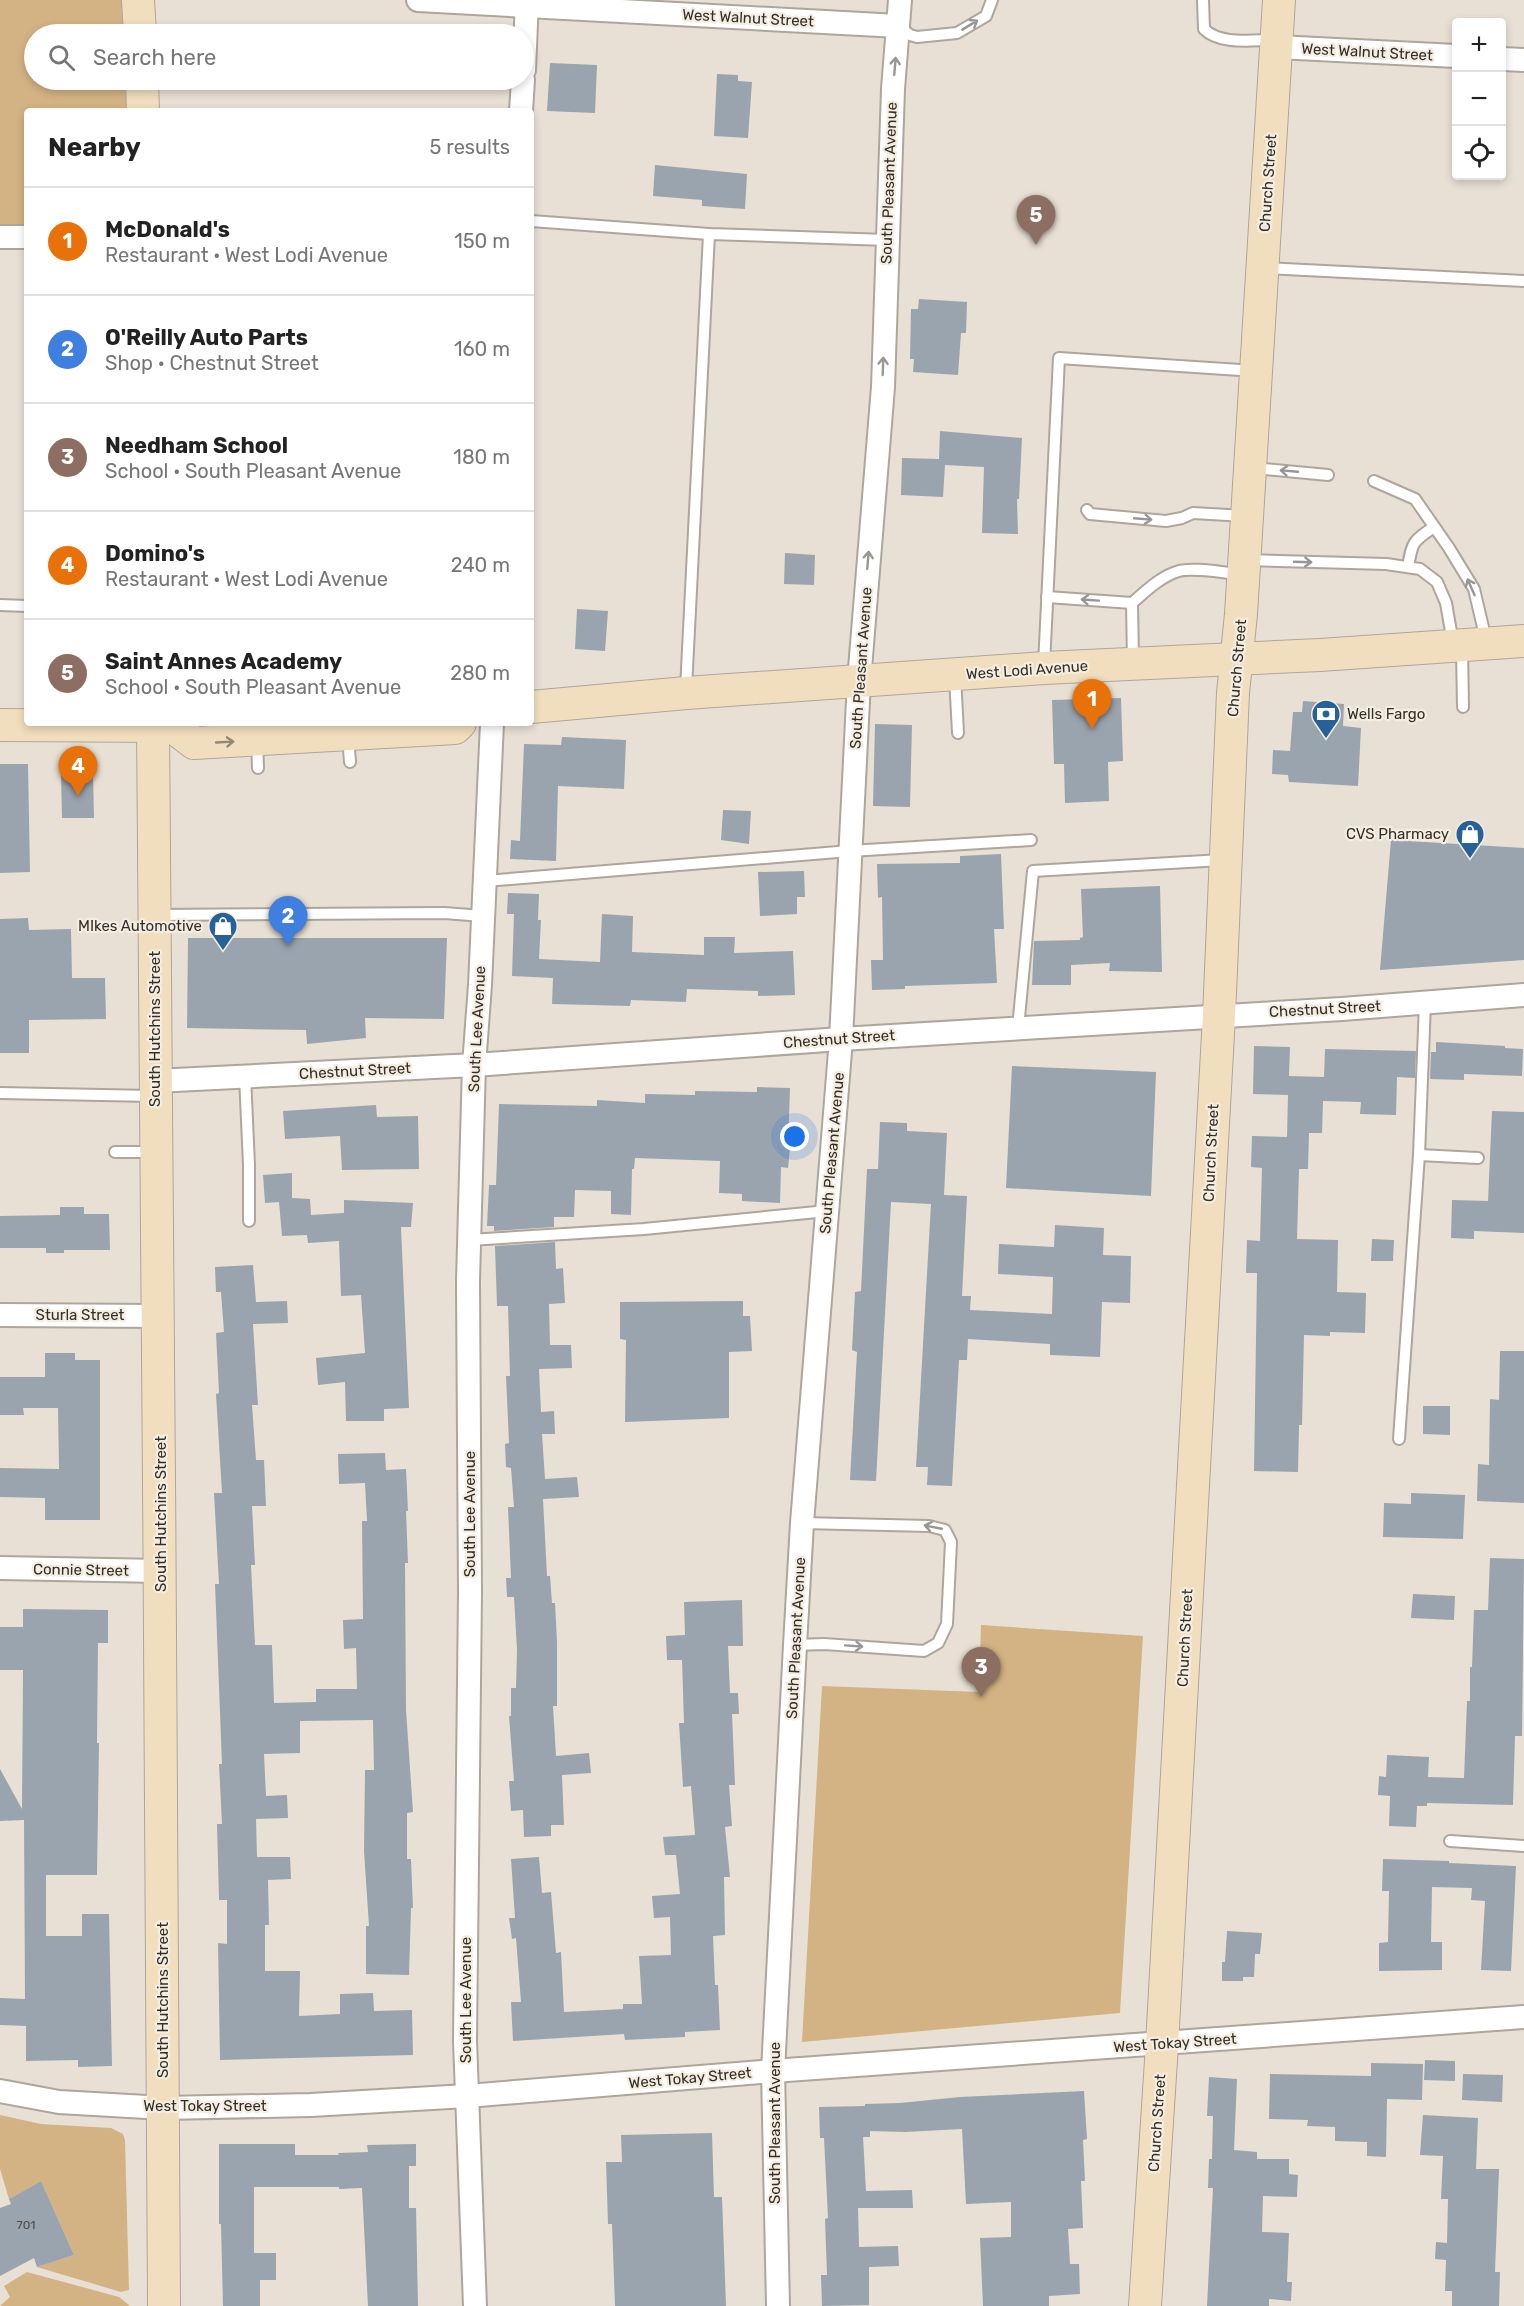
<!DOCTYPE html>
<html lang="en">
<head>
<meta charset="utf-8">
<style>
	body { margin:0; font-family:Rubik,sans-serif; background:#f2f2f2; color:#222 }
	.controls { position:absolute; right:18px; top:18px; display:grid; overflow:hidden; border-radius:6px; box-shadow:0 3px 9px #0003 }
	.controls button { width:54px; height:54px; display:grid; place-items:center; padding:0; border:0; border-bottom:2px solid #e0e0e0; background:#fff; color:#222; font:30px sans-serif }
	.you { position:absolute; left:795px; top:1137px; width:21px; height:21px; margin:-15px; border:4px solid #fff; border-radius:50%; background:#1a73e8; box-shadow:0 0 0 9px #1a73e833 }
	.badge { display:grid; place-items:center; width:39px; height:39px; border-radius:50%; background:#1a73e8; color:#fff; font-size:20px; font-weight:700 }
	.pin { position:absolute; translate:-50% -50px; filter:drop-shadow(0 2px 3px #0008) }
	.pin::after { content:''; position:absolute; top:32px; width:21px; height:18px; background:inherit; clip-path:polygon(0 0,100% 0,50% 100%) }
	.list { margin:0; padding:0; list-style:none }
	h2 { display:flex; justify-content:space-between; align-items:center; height:78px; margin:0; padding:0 24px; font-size:26px }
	h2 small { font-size:20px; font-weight:400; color:#767676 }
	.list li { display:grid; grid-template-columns:39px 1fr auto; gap:18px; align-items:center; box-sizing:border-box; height:108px; padding:0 24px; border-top:2px solid #e0e0e0 }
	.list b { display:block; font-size:22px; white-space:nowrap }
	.list p { margin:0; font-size:20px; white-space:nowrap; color:#767676 }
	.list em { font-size:20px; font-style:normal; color:#767676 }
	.icon { flex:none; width:33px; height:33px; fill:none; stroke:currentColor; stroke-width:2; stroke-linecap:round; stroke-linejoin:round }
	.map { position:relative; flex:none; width:1524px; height:2306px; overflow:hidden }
	.search { position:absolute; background:#fff; box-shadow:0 3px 9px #0003; left:24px; top:24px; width:510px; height:66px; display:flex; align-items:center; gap:15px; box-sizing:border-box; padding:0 21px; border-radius:33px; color:#767676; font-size:22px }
	.panel { position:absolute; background:#fff; box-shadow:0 3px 9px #0003; left:24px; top:108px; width:510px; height:618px; border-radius:6px }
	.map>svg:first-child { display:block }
</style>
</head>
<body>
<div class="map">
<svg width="1524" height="2306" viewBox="0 0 1524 2306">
	<rect width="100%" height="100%" fill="#e8e0d4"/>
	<g fill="#d3b384">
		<path d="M0,0H142L143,34H34V80H144L145,111H27V237L0,236Z"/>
		<path d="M981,1625L1143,1636L1120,2013L802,2042L822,1686L979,1692Z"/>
		<path d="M0,2115L41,2124L111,2128L123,2134L125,2140L129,2290L121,2292L37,2267L74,2255L41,2181L9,2199L0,2169Z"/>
		<path d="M27,2272L119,2297L130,2306H0L10,2297L4,2286Z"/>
	</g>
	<g fill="#9aa4ae">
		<path d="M550,63L597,65L595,113L547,111Z"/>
		<path d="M717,74L738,75V81L752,82L748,138L714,136Z"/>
		<path d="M655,165L747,174L745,209L702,206V200L653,196Z"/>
		<path d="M919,299L967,302L966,333H961L958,375L913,372L914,359H910L911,309H918Z"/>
		<path d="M940,431L1022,438L1019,499H1017L1018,534L982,533L984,467L945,465L943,497L901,495L902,458L939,459Z"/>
		<path d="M785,553L815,555L814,585L784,584Z"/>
		<path d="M577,609L608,611L605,651L575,649Z"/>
		<path d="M1121,698L1123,761L1108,762L1109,801L1065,803L1064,764H1054L1052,700Z"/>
		<path d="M1303,701L1344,704L1343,726L1361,728L1358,786L1289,782L1288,775L1272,774L1273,750L1290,751L1293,712H1302Z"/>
		<path d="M875,724L912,725L910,807L873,806Z"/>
		<path d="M562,737L626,740L624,789L558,786L556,861L510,859L511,840L520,841L524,744L561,745Z"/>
		<path d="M0,764H28L30,872L0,873Z"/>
		<path d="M61,773H93L94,818H62Z"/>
		<path d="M723,810L751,811L749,844L721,840Z"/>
		<path d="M1391,840L1524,848V960L1380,970Z"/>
		<path d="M1001,854L1004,929H994L997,983L905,986V989L872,990L871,960H883L882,897L878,898L877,864L960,863V856Z"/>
		<path d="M804,871L805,897H797V914L760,916L758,872Z"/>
		<path d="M1160,886L1162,972L1109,971L1110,963L1071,965V985H1032L1034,941L1080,940V938L1083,937L1081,889Z"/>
		<path d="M508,893L539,894L538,920H541L539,959L600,962L602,914L633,916L632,952L704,955V937H735L734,953L793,951L795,995L758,996V991L687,989L686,1002L631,1000L630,1006L552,1004L553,978L512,976L514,914H507Z"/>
		<path d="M28,918L29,930L71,929L72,978H105L106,1019L29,1020V1053H0V919Z"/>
		<path d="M188,938H447L444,1019L365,1018L366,1038L307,1044L306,1030L187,1028Z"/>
		<path d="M1436,1042L1505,1046V1048L1523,1049L1522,1076L1464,1074V1080L1430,1079L1431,1052H1436Z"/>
		<path d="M1254,1046L1290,1047L1289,1076L1324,1077L1325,1049L1416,1051L1415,1078L1397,1077L1396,1115L1360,1114L1361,1102L1323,1101L1322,1133H1309L1308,1169H1299L1297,1239L1338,1240L1337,1292L1366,1293L1365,1333L1330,1332V1336L1304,1335L1302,1425H1299L1298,1472L1254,1471L1257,1273H1246L1247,1240L1260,1241L1262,1168L1251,1167L1252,1136L1287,1137L1288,1095L1253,1094Z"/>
		<path d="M1012,1066L1156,1072L1151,1196L1006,1188Z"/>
		<path d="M757,1087L790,1088L788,1148H790L788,1168L781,1167L780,1203L742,1201V1194L719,1193L720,1161L635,1158L634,1169H632L631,1215L611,1214V1191L575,1190L574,1217H554V1227L494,1231V1226H487L489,1185H496L499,1104L597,1106V1100L645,1103V1094L695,1095V1091L757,1092Z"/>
		<path d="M376,1105L377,1117L418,1116L419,1169L342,1170L340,1136L285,1139L283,1111Z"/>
		<path d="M1492,1111L1524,1112V1233L1474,1231V1239L1451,1238L1452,1200L1488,1201Z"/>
		<path d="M880,1122L907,1123V1131L947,1133L944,1195L967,1196L962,1296H971L970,1310L1052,1314L1053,1277L998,1274L999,1244L1054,1247L1055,1225L1104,1228L1103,1255L1131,1256L1130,1303L1102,1302L1100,1357L1050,1355V1344L968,1339L967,1360H959L952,1486L927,1485L928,1467H916L931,1204L891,1202L876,1481L850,1480L857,1352L852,1350L855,1292L861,1291L867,1169H878Z"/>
		<path d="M292,1173V1198L310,1199L311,1215L344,1213V1200L413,1203L411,1227H401L409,1408L384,1409V1421H346L345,1382L318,1385L316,1358L365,1353L361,1295L341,1296L339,1241L308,1243L307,1235L282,1236L279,1202L265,1203L263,1175Z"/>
		<path d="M60,1207H84V1214H109L110,1250H64V1253H46V1248H0V1216L60,1215Z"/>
		<path d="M1372,1239L1394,1240L1393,1261H1371Z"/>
		<path d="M555,1242L556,1269L563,1268L565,1303L549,1304L550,1345H571L572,1368L539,1369L541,1412L554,1411L555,1434H542L545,1479L577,1477L579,1497L543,1499L547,1576H550L552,1603H555L557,1642V1706H553L556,1756L589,1753L591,1773L562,1775L564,1825H551V1836L524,1837L523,1810L511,1811L509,1781H514L509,1716H511V1688H516L517,1650L514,1597H507L506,1578H511L508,1507H514L511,1468L506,1467L505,1444L509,1443L506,1376H510L508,1306H497L495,1246Z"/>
		<path d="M253,1265L256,1302L287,1301L288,1323L253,1324L258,1405H252L256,1460H264L266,1506H252L255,1565H251L255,1645H272L274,1703L316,1702V1689H357L356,1648L344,1649L343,1620L363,1619L362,1521H367L365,1483L339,1484L338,1454L385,1453L386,1470L406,1469L408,1511H406L408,1563H405L406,1710L413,1812L407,1813V1859H411L413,1908H411L409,1975L366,1974V1926H369L364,1851L365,1770H374L373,1720L300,1721V1753L264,1754L266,1796L287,1795L288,1818L256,1819L257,1857H290L291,1879L268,1880L269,1925H265V1971H300L299,2016L340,2014V1994L373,1993L374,2011L412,2010L413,2055L220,2060L218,1943L227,1944V1900H219L217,1824H222L219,1764H222L215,1584H219L214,1493H222L216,1394L219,1393L216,1333L224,1332L221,1292H216L215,1267Z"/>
		<path d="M743,1301V1316H750L752,1351L729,1352V1418L625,1422L626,1340L620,1339V1302Z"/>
		<path d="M1500,1351H1524V1503L1477,1501L1478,1464L1489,1465L1490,1399L1499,1400Z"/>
		<path d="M45,1353H75V1360H100V1520H45V1498L0,1497V1468L59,1469L58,1408H23L24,1415H0V1377H45Z"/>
		<path d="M1423,1406H1450V1435L1423,1434Z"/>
		<path d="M1411,1493L1465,1495L1463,1539L1383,1537L1384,1503L1411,1504Z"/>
		<path d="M1490,1558L1524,1559L1522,1736H1515L1513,1805L1427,1803V1806H1417L1416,1827L1389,1826L1390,1796L1378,1795L1379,1776L1386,1777L1387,1755L1429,1757L1428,1777L1464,1778L1467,1701H1470V1667H1472L1474,1610H1488Z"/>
		<path d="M1413,1594L1455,1596L1454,1620L1411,1618Z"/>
		<path d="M742,1600L743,1646H728L730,1693H738L739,1714H732L735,1785H729L732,1826L725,1827L730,1877H724L725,1935L713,1936L715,1985H718L720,2030L685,2032V2037L625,2040L624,2034L513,2041L511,2002H521L516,1938L512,1939L509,1918H515L511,1859L539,1857L542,1893L551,1892L556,1953L561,1952L564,2012L623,2009V2004H642L639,1956L671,1955L670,1917L654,1918L652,1896L680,1894L676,1855H665L663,1837L695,1835L691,1786L683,1787L679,1723H684L682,1660H667L666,1636L685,1635L684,1602Z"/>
		<path d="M23,1609L108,1610V1643H98L97,1743H99L97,1875H46V1936H82V1914H109L112,2066L78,2067V2060L26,2061V2026L0,2025V1998L25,1999L24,1820L0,1821V1769L22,1809L23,1670H0V1627H23Z"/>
		<path d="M1383,1859L1449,1861V1863L1516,1866L1511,1971L1481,1970L1485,1901L1471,1900L1472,1888L1432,1887L1431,1942H1442V1970L1379,1971V1943L1388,1942L1389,1891H1382Z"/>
		<path d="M1227,1931L1262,1933L1260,1954H1255L1254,1977H1243V1981H1222V1962H1225Z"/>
		<path d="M1425,2060L1455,2061V2081L1424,2080Z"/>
		<path d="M1371,2063L1423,2064L1422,2100L1387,2099L1386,2157L1367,2156V2142L1335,2141V2127L1307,2126L1308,2120L1269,2119L1270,2074L1371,2076Z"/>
		<path d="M1463,2074L1503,2075L1502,2102L1462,2100Z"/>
		<path d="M1209,2077L1237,2079L1234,2150L1257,2152V2159H1289V2174L1298,2175L1297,2197L1263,2196L1262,2232L1289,2233L1287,2282H1292L1291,2301L1269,2299V2306H1207L1213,2188H1208L1209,2159H1212L1213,2116H1207Z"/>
		<path d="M1084,2091L1087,2139L1083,2140L1085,2181H1081L1083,2228L1068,2229L1070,2264H1079L1080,2294L1049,2296V2306H983L980,2238L1011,2237V2202L966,2204L962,2129L905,2132L870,2131V2137H863L866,2191L912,2190L913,2208H858L859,2247L898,2246L899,2266L869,2267V2305L822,2306L821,2275H827L825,2219L828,2218L824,2138H820L819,2107L865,2106V2104L900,2103L960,2097Z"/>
		<path d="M1423,2115L1478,2118L1476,2169H1499L1495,2272H1500L1499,2306H1452V2291H1445L1446,2260L1435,2259L1436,2242L1447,2243L1448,2199H1441L1443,2156L1420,2155Z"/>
		<path d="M712,2133L714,2197H722L726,2306H615L612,2224H608L606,2162H622L621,2135Z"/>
		<path d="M219,2144H295V2155H339L338,2153L368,2152L367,2145L416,2144V2166H409V2208H416L418,2306H368L362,2188L339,2189V2187H254V2253H276V2280H260V2306H223L221,2224H219Z"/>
		<path d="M41,2181L74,2255L37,2267L34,2258L0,2276V2208L11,2204L9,2199Z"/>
	</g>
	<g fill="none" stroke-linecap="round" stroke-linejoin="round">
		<g stroke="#afa69b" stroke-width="14">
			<g id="lane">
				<path d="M1203,0L1204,29C1220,45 1251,40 1273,40"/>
				<path d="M899,26L910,35L917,37L957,33L986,16L992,0"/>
				<path d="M531,221L709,234L887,240"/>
				<path d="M1266,268L1524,281"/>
				<path d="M1254,468L1328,475"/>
				<path d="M1374,481L1415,499L1449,548L1474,589L1486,640"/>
				<path d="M1087,510L1090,514L1166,521L1182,518L1193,513L1245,516"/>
				<path d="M1248,560L1386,564L1420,569L1437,582L1446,603L1453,643"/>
				<path d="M1408,567C1412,542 1413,541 1434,527"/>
				<path d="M1047,597L1132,603"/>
				<path d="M0,605L27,606"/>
				<path d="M1462,649L1463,707"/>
				<path d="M1133,661L1132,603C1146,591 1161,576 1179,571C1194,567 1224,573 1240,574"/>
				<path d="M1044,665L1059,358L1255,371"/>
				<path d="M955,676L958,733"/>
				<path d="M686,689L709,234"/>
				<path d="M348,736L350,762"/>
				<path d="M257,741L258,768"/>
				<path d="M485,881L850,851L1031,840"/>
				<path d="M157,915L444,913L483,916"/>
				<path d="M1018,1028L1033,871L1222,860"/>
				<path d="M245,1076L249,1165V1221"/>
				<path d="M0,1093L152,1096"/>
				<path d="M115,1152H153"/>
				<path d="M1419,1155L1478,1158"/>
				<path d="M469,1240L644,1229L827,1211"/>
				<path d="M1399,1439L1419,1155L1425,1003"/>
				<path d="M795,1645L824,1644L924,1651L938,1643L947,1624L951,1542L945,1530L929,1526L802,1523"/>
				<path d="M1450,1841L1524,1846"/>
			</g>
		</g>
		<g stroke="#afa69b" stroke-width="26">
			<g id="street">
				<path d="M418,0L898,26"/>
				<path d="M1277,47L1456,56"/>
				<path d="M1502,59L1524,60"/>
				<path d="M524,70L527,0"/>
				<path d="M521,111L523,80"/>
				<path d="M0,237H27"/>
				<path d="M155,1081L474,1065L841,1039L1342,1009L1524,995"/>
				<path d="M0,1315L159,1316"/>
				<path d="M0,1568L161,1571"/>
				<path d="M0,2091L59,2102L164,2108L311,2105L467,2096L773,2071L1524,2017"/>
				<path d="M475,2306L465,2041L470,1593L468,1281L474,1065L480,985L492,723"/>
				<path d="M778,2306L773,2071L795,1645L802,1523L841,1039L859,681L883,387L893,89L900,0"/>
			</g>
		</g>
		<g stroke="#afa69b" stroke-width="34">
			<g id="secondary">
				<path d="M138,0L140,34"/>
				<path d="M142,80L143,111"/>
				<path d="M531,707L686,693L1044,668L1320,655L1524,641"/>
				<path d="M153,723C156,1251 163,1778 164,2306"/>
				<path d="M0,725L173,726"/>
				<path d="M172,726L194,743L455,728L460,723"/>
				<path d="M1145,2306L1162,2045L1219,1016L1233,693L1241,614L1279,0"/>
			</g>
		</g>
		<use href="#lane" stroke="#fff" stroke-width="10"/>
		<use href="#street" stroke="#fff" stroke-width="22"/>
		<use href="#secondary" stroke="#f1debe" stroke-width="32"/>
	</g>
	<defs><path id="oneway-shaft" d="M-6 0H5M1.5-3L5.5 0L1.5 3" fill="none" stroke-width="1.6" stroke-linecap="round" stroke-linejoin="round" transform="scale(1.5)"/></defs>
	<g stroke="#989794">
		<use href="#oneway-shaft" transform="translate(970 25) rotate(-31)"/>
		<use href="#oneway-shaft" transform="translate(895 66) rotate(-85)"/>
		<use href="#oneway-shaft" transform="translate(883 366) rotate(-88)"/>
		<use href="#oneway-shaft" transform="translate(1289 471) rotate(-175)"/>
		<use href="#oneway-shaft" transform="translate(1143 519) rotate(5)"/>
		<use href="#oneway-shaft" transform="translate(868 560) rotate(-85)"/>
		<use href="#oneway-shaft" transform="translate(1303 562) rotate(2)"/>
		<use href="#oneway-shaft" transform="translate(1471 587) rotate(-114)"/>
		<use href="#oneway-shaft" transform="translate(1090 600) rotate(-176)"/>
		<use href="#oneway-shaft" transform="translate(933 1527) rotate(-169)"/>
		<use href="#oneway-shaft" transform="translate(854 1646) rotate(4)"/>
	</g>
	<use stroke="#928674" href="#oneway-shaft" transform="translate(225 742) rotate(-3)"/>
	<defs>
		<g id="bank-pin" transform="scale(1.5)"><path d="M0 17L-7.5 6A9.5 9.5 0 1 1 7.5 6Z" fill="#266299" stroke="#f6ede1"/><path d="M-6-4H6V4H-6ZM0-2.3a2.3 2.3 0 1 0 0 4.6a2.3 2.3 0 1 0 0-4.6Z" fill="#fff"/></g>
		<g id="shop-pin" transform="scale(1.5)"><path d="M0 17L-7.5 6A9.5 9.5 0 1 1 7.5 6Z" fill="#266299" stroke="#f6ede1"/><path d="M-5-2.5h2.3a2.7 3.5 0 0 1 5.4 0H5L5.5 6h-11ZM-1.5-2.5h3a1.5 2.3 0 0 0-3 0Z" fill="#fff"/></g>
	</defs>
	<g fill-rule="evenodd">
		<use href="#bank-pin" x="1326" y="714"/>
		<use href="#shop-pin" x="1470" y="834"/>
		<use href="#shop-pin" x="223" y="926"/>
	</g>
	<g text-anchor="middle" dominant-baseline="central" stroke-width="4.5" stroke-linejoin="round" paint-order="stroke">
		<g font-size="12" fill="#4c4c4b">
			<text x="26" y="2225">701</text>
		</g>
		<g font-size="15" fill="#322f2a" stroke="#f6ede1">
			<text transform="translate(748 18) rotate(3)">West Walnut Street</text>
			<text transform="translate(1367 52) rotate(3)">West Walnut Street</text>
			<text transform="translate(889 183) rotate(-88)">South Pleasant Avenue</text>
			<text transform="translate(1268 183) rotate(-86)">Church Street</text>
			<text transform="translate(861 668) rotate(-86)">South Pleasant Avenue</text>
			<text transform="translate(1237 668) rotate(-85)">Church Street</text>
			<text transform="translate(1027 670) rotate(-4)">West Lodi Avenue</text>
			<text transform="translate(1325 1009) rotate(-3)">Chestnut Street</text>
			<text transform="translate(155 1029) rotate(-90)">South Hutchins Street</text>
			<text transform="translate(477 1029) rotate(-87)">South Lee Avenue</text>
			<text transform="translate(839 1039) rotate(-4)">Chestnut Street</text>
			<text transform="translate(355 1071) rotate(-3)">Chestnut Street</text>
			<text transform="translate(832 1153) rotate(-85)">South Pleasant Avenue</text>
			<text transform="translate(1211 1153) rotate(-87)">Church Street</text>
			<text x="80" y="1315">Sturla Street</text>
			<text transform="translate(161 1514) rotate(-90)">South Hutchins Street</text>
			<text transform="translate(470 1514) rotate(-90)">South Lee Avenue</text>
			<text transform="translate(81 1570) rotate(1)">Connie Street</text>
			<text transform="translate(796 1638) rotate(-87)">South Pleasant Avenue</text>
			<text transform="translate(1185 1638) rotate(-87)">Church Street</text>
			<text transform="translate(163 2000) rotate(-90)">South Hutchins Street</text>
			<text transform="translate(466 2000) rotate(-90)">South Lee Avenue</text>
			<text transform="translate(1175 2043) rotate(-4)">West Tokay Street</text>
			<text transform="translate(690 2078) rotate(-5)">West Tokay Street</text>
			<text x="205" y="2106">West Tokay Street</text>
			<text transform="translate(775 2123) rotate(-90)">South Pleasant Avenue</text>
			<text transform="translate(1157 2123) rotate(-86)">Church Street</text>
		</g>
		<g font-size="15" fill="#322f2a" stroke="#f6ede1" text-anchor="end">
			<text x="1347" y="714" text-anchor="start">Wells Fargo</text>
			<text x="1449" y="834">CVS Pharmacy</text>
			<text x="202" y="926">MIkes Automotive</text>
		</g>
	</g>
</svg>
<div class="controls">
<button>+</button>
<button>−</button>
<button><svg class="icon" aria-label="locate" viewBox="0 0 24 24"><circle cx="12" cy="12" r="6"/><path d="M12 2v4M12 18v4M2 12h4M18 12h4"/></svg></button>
</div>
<div class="you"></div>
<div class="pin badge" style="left:1092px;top:729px;background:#e8710a">1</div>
<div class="pin badge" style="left:288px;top:946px;background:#3f7fe0">2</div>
<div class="pin badge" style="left:981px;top:1697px;background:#8d6e63">3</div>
<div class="pin badge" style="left:78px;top:796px;background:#e8710a">4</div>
<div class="pin badge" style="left:1036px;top:245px;background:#8d6e63">5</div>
<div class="search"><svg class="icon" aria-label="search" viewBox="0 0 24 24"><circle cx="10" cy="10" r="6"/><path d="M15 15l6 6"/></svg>Search here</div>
<section class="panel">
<h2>Nearby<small>5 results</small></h2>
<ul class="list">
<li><span class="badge" style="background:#e8710a">1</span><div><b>McDonald's</b><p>Restaurant · West Lodi Avenue</p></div><em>150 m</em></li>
<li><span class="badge" style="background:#3f7fe0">2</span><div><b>O'Reilly Auto Parts</b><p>Shop · Chestnut Street</p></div><em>160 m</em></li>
<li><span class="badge" style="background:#8d6e63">3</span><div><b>Needham School</b><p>School · South Pleasant Avenue</p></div><em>180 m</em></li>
<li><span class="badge" style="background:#e8710a">4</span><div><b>Domino's</b><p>Restaurant · West Lodi Avenue</p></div><em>240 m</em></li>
<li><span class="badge" style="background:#8d6e63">5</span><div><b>Saint Annes Academy</b><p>School · South Pleasant Avenue</p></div><em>280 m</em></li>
</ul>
</section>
</div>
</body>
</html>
